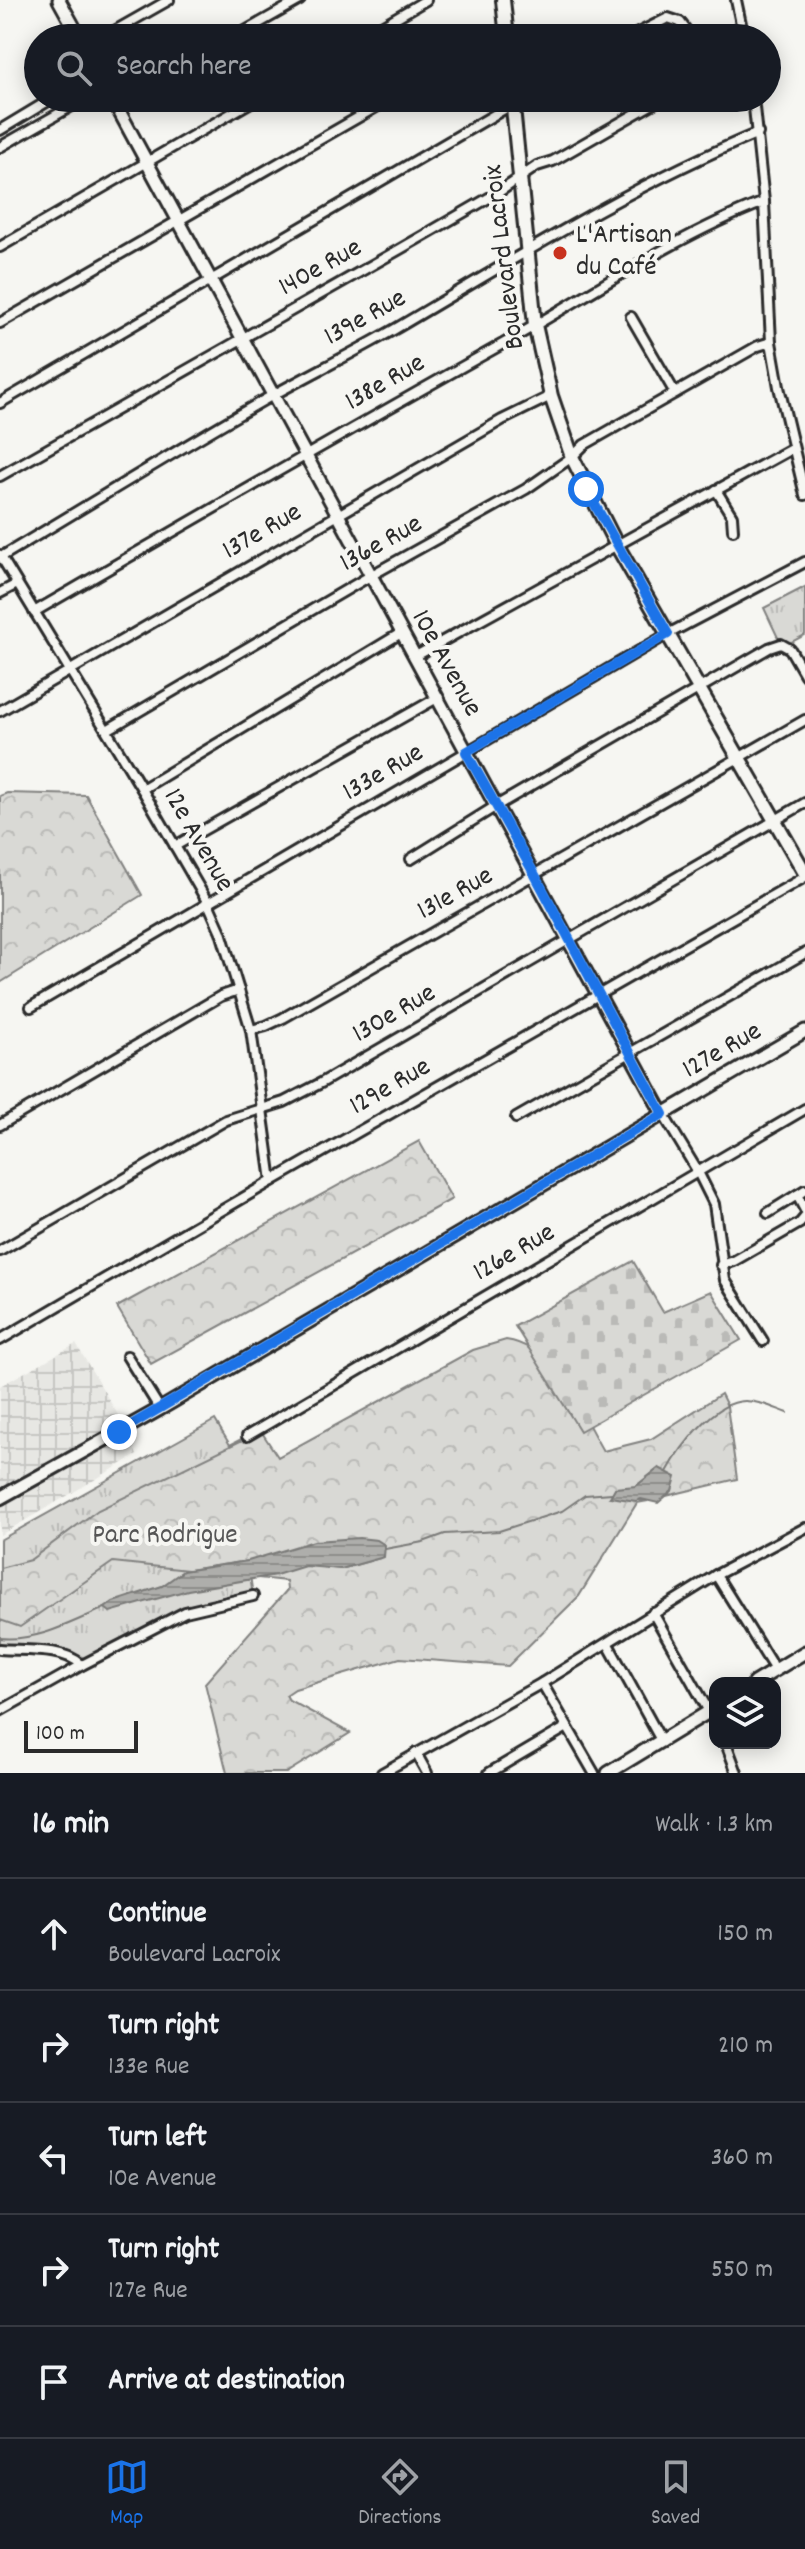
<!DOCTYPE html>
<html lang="en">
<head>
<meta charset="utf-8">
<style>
	body { margin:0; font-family:Dekko,sans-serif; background:#242831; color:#f1f3f6 }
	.controls { position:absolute; right:24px; bottom:24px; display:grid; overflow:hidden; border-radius:16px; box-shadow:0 4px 20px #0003 }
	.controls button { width:72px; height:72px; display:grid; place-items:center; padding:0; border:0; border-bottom:2px solid #363941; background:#171b24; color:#f1f3f6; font:40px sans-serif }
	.scale { position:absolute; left:24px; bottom:20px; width:114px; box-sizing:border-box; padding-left:8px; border:4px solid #2b2b2b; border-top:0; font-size:22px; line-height:28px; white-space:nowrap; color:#2b2b2b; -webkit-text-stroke:6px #f6f6f2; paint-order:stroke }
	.stop { position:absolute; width:24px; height:24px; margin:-18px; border:6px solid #1a73e8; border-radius:50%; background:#fff }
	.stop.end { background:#1a73e8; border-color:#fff; box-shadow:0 2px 8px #0008 }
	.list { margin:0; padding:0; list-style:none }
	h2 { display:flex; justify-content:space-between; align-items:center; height:104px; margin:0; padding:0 32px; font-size:34px }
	h2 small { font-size:26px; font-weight:400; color:#9ea1a6 }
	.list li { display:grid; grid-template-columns:52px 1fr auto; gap:24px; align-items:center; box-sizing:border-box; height:112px; padding:0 32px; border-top:2px solid #363941 }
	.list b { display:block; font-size:30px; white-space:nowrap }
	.list p { margin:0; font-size:26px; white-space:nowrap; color:#9ea1a6 }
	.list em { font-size:26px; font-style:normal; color:#9ea1a6 }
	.icon { flex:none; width:44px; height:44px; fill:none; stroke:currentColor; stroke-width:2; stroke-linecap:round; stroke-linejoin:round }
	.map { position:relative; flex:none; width:805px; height:1773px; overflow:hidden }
	.search { position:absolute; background:#171b24; box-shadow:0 4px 20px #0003; left:24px; right:24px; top:24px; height:88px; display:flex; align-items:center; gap:20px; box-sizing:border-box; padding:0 28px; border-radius:44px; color:#9ea1a6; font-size:30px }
	.sheet { height:664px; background:#171b24 }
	nav { display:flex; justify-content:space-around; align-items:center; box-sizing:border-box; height:112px; border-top:2px solid #363941; background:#171b24; font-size:22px; color:#9ea1a6 }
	nav a { display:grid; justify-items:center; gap:4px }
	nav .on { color:#1a73e8 }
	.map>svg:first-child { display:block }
</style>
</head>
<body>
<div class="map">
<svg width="805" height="1773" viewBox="0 0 805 1773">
	<defs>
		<pattern id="industrial-grid" width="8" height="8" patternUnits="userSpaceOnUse" patternTransform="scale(2)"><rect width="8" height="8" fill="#e7e7e3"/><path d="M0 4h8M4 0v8" fill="none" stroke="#c6c6c3"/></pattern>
		<pattern id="grass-tufts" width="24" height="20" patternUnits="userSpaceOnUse" patternTransform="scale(2)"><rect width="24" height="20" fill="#d9d9d5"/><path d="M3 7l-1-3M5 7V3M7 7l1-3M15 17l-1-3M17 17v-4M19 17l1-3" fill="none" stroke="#babab7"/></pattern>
		<pattern id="forest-crowns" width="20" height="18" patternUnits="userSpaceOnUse" patternTransform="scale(2)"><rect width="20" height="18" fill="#d9d9d5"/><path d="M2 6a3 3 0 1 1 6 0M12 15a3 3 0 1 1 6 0" fill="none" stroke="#babab7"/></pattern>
		<pattern id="cemetery-stones" width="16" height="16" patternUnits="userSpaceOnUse" patternTransform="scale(2)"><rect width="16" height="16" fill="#d9d9d5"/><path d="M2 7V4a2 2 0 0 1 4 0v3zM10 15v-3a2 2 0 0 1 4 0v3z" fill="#babab7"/></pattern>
		<pattern id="water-rules" width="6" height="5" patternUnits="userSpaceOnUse" patternTransform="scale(2)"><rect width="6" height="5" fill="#aeaeab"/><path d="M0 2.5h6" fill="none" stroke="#8e8e8b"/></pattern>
	</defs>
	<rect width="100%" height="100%" fill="#f6f6f2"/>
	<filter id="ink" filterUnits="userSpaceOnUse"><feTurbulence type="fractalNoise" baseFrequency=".0125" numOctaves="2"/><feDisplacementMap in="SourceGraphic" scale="16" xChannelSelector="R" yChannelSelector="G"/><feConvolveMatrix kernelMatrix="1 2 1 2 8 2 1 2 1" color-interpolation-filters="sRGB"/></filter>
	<g filter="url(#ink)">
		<path fill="url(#industrial-grid)" d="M76,1344L124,1425L137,1455L0,1535V1386Z"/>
		<g fill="url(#grass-tufts)" stroke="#828280" stroke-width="2">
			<path d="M805,587V635L786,645L781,644L764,608Z"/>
			<path d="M215,1420L230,1445L247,1436L239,1499L253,1596L199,1607L82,1665L75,1658L0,1649V1540Z"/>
		</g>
		<g fill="url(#forest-crowns)" stroke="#828280" stroke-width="2">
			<path d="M7,793L86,795L142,895L0,983V796Z"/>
			<path d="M419,1141L452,1199L151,1364L117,1307Z"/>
			<path d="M506,1340C556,1347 580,1412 603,1451L651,1439L721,1394L727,1406L737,1479L666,1496L659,1468L636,1486L611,1497L648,1501L637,1503L579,1596L508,1666L400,1658L295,1689L286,1695L289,1700L350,1733L286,1773H227L205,1683L287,1590L286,1581L258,1578L306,1565L341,1569L384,1557L248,1561L188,1570L113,1562L20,1627L0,1620V1568L30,1560L98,1510L261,1431L278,1457L473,1350Z"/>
		</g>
		<path fill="url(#cemetery-stones)" stroke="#828280" stroke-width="2" d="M633,1261L663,1312L711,1291L741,1340L580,1431L515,1326Z"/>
		<g fill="url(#water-rules)" stroke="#7a7a78" stroke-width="2">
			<path d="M659,1468L676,1477L672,1491L658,1503L641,1499L636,1501L610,1497L615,1488L636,1486Z"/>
			<path d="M359,1538L377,1540L385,1545L384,1557L341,1569L305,1566L276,1575L188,1590L110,1612L105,1608L113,1602L162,1586L183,1571L248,1561L314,1541Z"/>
		</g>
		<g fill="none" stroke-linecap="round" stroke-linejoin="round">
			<g stroke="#7a7a78" stroke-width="2">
				<path d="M667,1472C680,1448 714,1401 745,1401C760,1401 774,1408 788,1413"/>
				<path d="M385,1549L423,1542L445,1534L499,1531L562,1511L585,1495L612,1493"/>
				<path d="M0,1638C37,1642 72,1622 105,1608"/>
			</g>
			<g stroke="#2b2b2b" stroke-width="14">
				<g id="street">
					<path d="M736,0L744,38"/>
					<path d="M102,38L169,0"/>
					<path d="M233,38L300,0"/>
					<path d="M361,38L426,0"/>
					<path d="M628,38L668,18L680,22L692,38"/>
					<path d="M753,98L764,202L771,342L779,387L805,495"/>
					<path d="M0,130L53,98"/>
					<path d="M0,147L86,98"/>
					<path d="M0,247L258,98"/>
					<path d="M631,317L675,393"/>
					<path d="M0,323L392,98"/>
					<path d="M0,403L523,98"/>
					<path d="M0,476L402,248L499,192L537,166L553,161L663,98"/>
					<path d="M716,490L732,516L733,530"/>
					<path d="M0,555L142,789L208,903L221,932L251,1030L272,1181"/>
					<path d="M1,557C92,503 181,447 273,395C313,373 355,352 395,329C514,259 630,186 758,133"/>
					<path d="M0,593L17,584"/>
					<path d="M34,612C191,521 349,430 508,341C591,294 675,236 764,202"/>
					<path d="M414,657L793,448"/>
					<path d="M0,711L502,420L551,396"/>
					<path d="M107,730L370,576L526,489L572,457L584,445L758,346L771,342"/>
					<path d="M142,789L401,633"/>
					<path d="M175,846L437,698"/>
					<path d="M411,859L496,806L769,648L781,644L790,649L805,675"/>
					<path d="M31,1007L668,634L805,562"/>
					<path d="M251,1030L266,1026L283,1018L805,720"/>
					<path d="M663,1114L698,1172L714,1204L725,1280L763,1341"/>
					<path d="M516,1118L805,953"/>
					<path d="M0,1125L221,996L239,990"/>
					<path d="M797,1195L805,1210"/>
					<path d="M768,1213L805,1190"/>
					<path d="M0,1251L226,1120L284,1102L321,1083L805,803"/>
					<path d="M721,1265L734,1261L800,1223L805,1217"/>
					<path d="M0,1340L272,1181L805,877"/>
					<path d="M127,1356L160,1409"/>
					<path d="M247,1436L805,1109"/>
					<path d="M716,1575L775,1670"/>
					<path d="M653,1613L715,1722"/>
					<path d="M608,1644L662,1742"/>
					<path d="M0,1649C25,1651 63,1647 82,1665"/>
					<path d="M542,1683L594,1773"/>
					<path d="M0,1711L82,1665L185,1612L253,1596"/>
					<path d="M726,1743L737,1773"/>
					<path d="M416,1753L427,1773"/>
					<path d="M382,1773L542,1683L716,1575L805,1528"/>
					<path d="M489,1773L567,1727"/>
				</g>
			</g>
			<g stroke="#2b2b2b" stroke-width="17">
				<g id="secondary">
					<path d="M59,0L80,38"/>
					<path d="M112,98L663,1114"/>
					<path d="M0,1498L160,1409L805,1031"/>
					<path d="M754,1683L805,1652"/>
					<path d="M608,1773L715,1708"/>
				</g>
			</g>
			<g stroke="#2b2b2b" stroke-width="18">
				<g id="primary">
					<path d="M503,0L507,38"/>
					<path d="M512,98L535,325L551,396L572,457L616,544L805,873"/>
				</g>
			</g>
			<use href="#street" stroke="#f6f6f2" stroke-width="8"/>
			<use href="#secondary" stroke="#f6f6f2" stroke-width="11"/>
			<use href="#primary" stroke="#f6f6f2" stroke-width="12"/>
		</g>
	</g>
	<g fill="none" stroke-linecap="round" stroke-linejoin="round" filter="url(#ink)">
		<path stroke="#1a73e8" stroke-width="10" d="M119,1432L663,1114L535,875L466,752L668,634L586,489"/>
	</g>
	<circle fill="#c8321e" stroke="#f6f6f2" stroke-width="3" cx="560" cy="253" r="8"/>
	<g text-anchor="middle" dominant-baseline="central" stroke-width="8" stroke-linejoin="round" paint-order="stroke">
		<g font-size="28" fill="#2b2b2b" stroke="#f6f6f2" text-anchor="start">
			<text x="576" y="237">L'Artisan<tspan x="576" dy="32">du Café</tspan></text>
		</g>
		<g font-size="28" fill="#2b2b2b" stroke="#f6f6f2">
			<text transform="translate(506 257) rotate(-97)">Boulevard Lacroix</text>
			<text transform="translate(321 269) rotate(-29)">140e Rue</text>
			<text transform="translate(366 319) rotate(-29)">139e Rue</text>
			<text transform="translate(386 384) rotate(-30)">138e Rue</text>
			<text transform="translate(263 533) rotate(-30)">137e Rue</text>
			<text transform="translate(382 545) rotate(-29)">136e Rue</text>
			<text transform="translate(445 664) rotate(61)">10e Avenue</text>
			<text transform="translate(384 774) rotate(-30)">133e Rue</text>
			<text transform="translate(197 841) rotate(60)">12e Avenue</text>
			<text transform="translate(456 895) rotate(-29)">131e Rue</text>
			<text transform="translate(395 1015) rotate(-30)">130e Rue</text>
			<text transform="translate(723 1052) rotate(-30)">127e Rue</text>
			<text transform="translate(391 1088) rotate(-30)">129e Rue</text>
			<text transform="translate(515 1254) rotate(-30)">126e Rue</text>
		</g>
		<g font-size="28" fill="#565656" stroke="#f6f6f2">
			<text x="165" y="1537">Parc Rodrigue</text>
		</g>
	</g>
</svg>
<div class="controls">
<button><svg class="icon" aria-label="layers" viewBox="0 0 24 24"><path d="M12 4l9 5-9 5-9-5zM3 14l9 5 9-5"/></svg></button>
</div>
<div class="scale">100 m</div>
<div class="stop" style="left:586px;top:489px"></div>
<div class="stop end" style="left:119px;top:1432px"></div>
<div class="search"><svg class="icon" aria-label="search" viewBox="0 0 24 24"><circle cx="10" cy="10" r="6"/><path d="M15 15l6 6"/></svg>Search here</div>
</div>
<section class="sheet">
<h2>16 min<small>Walk · 1.3 km</small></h2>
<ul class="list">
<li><svg class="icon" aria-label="ahead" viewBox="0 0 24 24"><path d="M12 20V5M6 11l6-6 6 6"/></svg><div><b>Continue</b><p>Boulevard Lacroix</p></div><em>150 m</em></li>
<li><svg class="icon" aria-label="right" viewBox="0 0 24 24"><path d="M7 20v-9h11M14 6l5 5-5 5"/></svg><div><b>Turn right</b><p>133e Rue</p></div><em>210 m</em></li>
<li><svg class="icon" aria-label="left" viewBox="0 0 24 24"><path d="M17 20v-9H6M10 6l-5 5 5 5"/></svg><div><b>Turn left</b><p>10e Avenue</p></div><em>360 m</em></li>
<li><svg class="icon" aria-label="right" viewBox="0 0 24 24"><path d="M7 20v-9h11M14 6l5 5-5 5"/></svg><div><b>Turn right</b><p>127e Rue</p></div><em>550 m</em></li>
<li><svg class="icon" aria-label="arrive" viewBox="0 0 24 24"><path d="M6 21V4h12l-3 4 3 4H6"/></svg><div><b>Arrive at destination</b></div></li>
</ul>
</section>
<nav>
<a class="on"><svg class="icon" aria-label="map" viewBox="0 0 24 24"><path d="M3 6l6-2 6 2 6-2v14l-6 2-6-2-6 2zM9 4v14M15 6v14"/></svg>Map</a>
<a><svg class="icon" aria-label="directions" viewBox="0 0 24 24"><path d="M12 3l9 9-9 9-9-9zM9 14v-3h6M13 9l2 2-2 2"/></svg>Directions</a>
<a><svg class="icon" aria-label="saved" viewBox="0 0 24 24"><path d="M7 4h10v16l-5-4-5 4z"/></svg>Saved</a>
</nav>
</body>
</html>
